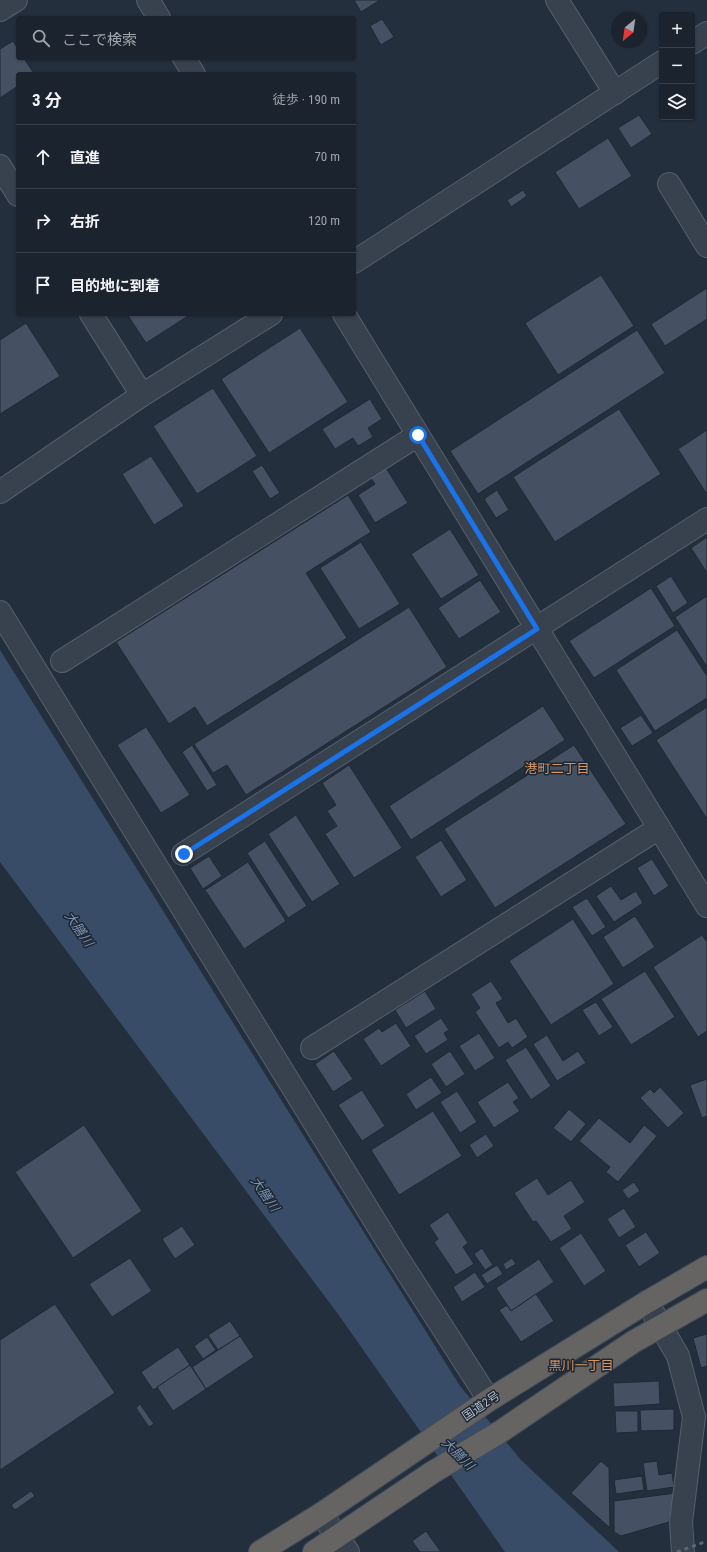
<!DOCTYPE html>
<html lang="ja">
<head>
<meta charset="utf-8">
<style>
	body { margin:0; font-family:"Roboto Condensed","Noto Sans JP",sans-serif; background:#282f3a; color:#f1f3f6 }
	.controls { position:absolute; right:12px; top:12px; display:grid; overflow:hidden; border-radius:4px; box-shadow:0 1px 3px #0004 }
	.controls button { width:36px; height:36px; display:grid; place-items:center; padding:0; border:0; border-bottom:1px solid #39404a; background:#1b232e; color:#f1f3f6; font:20px sans-serif }
	.compass { position:absolute; left:611px; top:12px; width:36px; height:36px; border-radius:50%; background:#1b232e; box-shadow:0 1px 3px #0004; rotate:209deg }
	.stop { position:absolute; width:12px; height:12px; margin:-9px; border:3px solid #1a73e8; border-radius:50%; background:#fff }
	.stop.end { background:#1a73e8; border-color:#fff; box-shadow:0 1px 4px #0008 }
	.list { margin:0; padding:0; list-style:none }
	h2 { display:flex; justify-content:space-between; align-items:center; height:52px; margin:0; padding:0 16px; font-size:17px }
	h2 small { font-size:13px; font-weight:400; color:#a0a4aa }
	.list li { display:grid; grid-template-columns:26px 1fr auto; gap:12px; align-items:center; box-sizing:border-box; height:64px; padding:0 16px; border-top:1px solid #39404a }
	.list b { display:block; font-size:15px; white-space:nowrap }
	.list em { font-size:13px; font-style:normal; color:#a0a4aa }
	.icon { flex:none; width:22px; height:22px; fill:none; stroke:currentColor; stroke-width:2; stroke-linecap:round; stroke-linejoin:round }
	.map { position:relative; flex:none; width:707px; height:1552px; overflow:hidden }
	.search { position:absolute; background:#1b232e; box-shadow:0 1px 3px #0004; left:16px; top:16px; width:340px; height:44px; display:flex; align-items:center; gap:10px; box-sizing:border-box; padding:0 14px; border-radius:4px; color:#a0a4aa; font-size:15px }
	.panel { position:absolute; background:#1b232e; box-shadow:0 1px 3px #0004; left:16px; top:72px; width:340px; height:244px; border-radius:4px }
	.map>svg:first-child { display:block }
</style>
</head>
<body>
<div class="map">
<svg width="707" height="1552" viewBox="0 0 707 1552">
	<rect width="100%" height="100%" fill="#242f3e"/>
	<path fill="#394c67" d="M0,650L460,1386L521,1460L619,1552H505L338,1314L0,862Z"/>
	<g fill="#455162" stroke="#1f2835">
		<path d="M354,0H380L361,12Z"/>
		<path d="M382,19L394,37L381,45L370,26Z"/>
		<path d="M13,41L18,49V58H24L34,74H18V86L0,98V49Z"/>
		<path d="M639,115L652,134L631,148L618,128Z"/>
		<path d="M608,138L632,176L579,209L555,172Z"/>
		<path d="M523,190L527,196L511,207L507,200Z"/>
		<path d="M601,275L634,326L558,375L525,323Z"/>
		<path d="M707,288V319L665,346L651,324Z"/>
		<path d="M127,314H191L146,343Z"/>
		<path d="M26,323L60,376L0,414V340Z"/>
		<path d="M300,328L348,402L269,453L221,379Z"/>
		<path d="M637,330L665,373L478,494L450,451Z"/>
		<path d="M213,388L257,456L197,494L153,426Z"/>
		<path d="M370,399L382,419L368,428L373,437L358,446L353,438L335,449L322,429Z"/>
		<path d="M619,409L661,474L555,542L513,477Z"/>
		<path d="M707,430V492L706,493L678,449Z"/>
		<path d="M151,456L184,506L154,525L122,474Z"/>
		<path d="M262,465L280,493L270,499L252,471Z"/>
		<path d="M386,468L408,503L375,523L358,495L375,484L370,477Z"/>
		<path d="M497,490L509,510L496,518L484,499Z"/>
		<path d="M348,495L371,532L306,573L347,638L207,726L195,707L169,724L116,642Z"/>
		<path d="M450,529L479,575L441,599L411,554Z"/>
		<path d="M707,537V573L691,548Z"/>
		<path d="M361,542L400,604L359,629L320,568Z"/>
		<path d="M671,576L688,603L673,613L656,586Z"/>
		<path d="M480,580L501,612L459,639L438,608Z"/>
		<path d="M651,588L675,626L594,678L569,641Z"/>
		<path d="M707,596V667L675,617Z"/>
		<path d="M409,607L447,667L246,795L227,765L213,773L194,744Z"/>
		<path d="M677,630L707,676V698L655,731L616,670Z"/>
		<path d="M543,706L565,740L411,840L389,806Z"/>
		<path d="M707,707V819L656,740Z"/>
		<path d="M641,715L653,733L632,746L620,728Z"/>
		<path d="M146,727L190,795L161,813L117,745Z"/>
		<path d="M192,745L217,785L207,791L182,752Z"/>
		<path d="M574,745L626,824L495,908L444,829Z"/>
		<path d="M349,765L402,848L354,878L325,834L337,826L327,811L336,805L322,783Z"/>
		<path d="M296,815L340,884L312,902L268,834Z"/>
		<path d="M441,840L467,880L441,897L415,857Z"/>
		<path d="M265,841L307,906L288,918L247,853Z"/>
		<path d="M209,856L222,876L203,889L190,868Z"/>
		<path d="M652,859L669,886L654,896L637,868Z"/>
		<path d="M248,862L286,921L244,949L205,890Z"/>
		<path d="M611,886L621,900L636,891L643,903L614,922L596,896Z"/>
		<path d="M587,898L606,927L592,936L572,907Z"/>
		<path d="M635,916L655,947L623,968L603,937Z"/>
		<path d="M573,919L614,984L551,1025L509,961Z"/>
		<path d="M702,935L707,942V1031L698,1037L653,967Z"/>
		<path d="M645,971L675,1017L631,1045L601,999Z"/>
		<path d="M491,981L503,999L496,1003L508,1023L516,1018L528,1037L512,1048L508,1042L499,1048L475,1012L480,1008L471,994Z"/>
		<path d="M425,991L436,1009L406,1028L395,1010Z"/>
		<path d="M596,1002L613,1027L599,1036L582,1010Z"/>
		<path d="M441,1018L449,1030L444,1033L448,1040L426,1054L414,1036Z"/>
		<path d="M396,1023L411,1046L381,1066L363,1039L379,1028L382,1032Z"/>
		<path d="M479,1033L495,1058L475,1071L459,1046Z"/>
		<path d="M547,1035L563,1061L578,1051L586,1063L557,1081L533,1044Z"/>
		<path d="M526,1047L551,1086L531,1100L505,1060Z"/>
		<path d="M334,1051L353,1079L333,1092L315,1064Z"/>
		<path d="M450,1051L465,1074L446,1087L431,1064Z"/>
		<path d="M431,1077L442,1093L416,1110L406,1094Z"/>
		<path d="M707,1079V1116L702,1118L690,1085Z"/>
		<path d="M508,1082L519,1098L513,1102L520,1111L494,1128L477,1102Z"/>
		<path d="M660,1087L684,1113L668,1128L640,1098L650,1089L654,1093Z"/>
		<path d="M362,1090L385,1126L362,1141L338,1105Z"/>
		<path d="M457,1091L477,1122L460,1133L440,1102Z"/>
		<path d="M569,1109L586,1124L571,1142L553,1128Z"/>
		<path d="M433,1111L462,1156L399,1195L371,1150Z"/>
		<path d="M599,1118L630,1143L644,1125L657,1136L618,1182L606,1172L610,1167L579,1141Z"/>
		<path d="M84,1125L142,1211L73,1258L15,1172Z"/>
		<path d="M486,1134L494,1146L477,1158L469,1145Z"/>
		<path d="M537,1178L548,1195L571,1180L585,1202L564,1216L572,1229L551,1242L536,1221L533,1222L514,1193Z"/>
		<path d="M634,1182L640,1191L628,1199L622,1190Z"/>
		<path d="M624,1208L636,1227L619,1238L607,1219Z"/>
		<path d="M448,1212L468,1243L463,1247L474,1264L456,1275L434,1242L438,1239L429,1225Z"/>
		<path d="M182,1226L195,1245L175,1259L162,1239Z"/>
		<path d="M646,1232L660,1253L639,1267L625,1245Z"/>
		<path d="M581,1233L606,1271L584,1286L559,1248Z"/>
		<path d="M482,1248L493,1265L485,1270L474,1254Z"/>
		<path d="M130,1258L152,1291L112,1317L89,1284Z"/>
		<path d="M512,1258L516,1264L506,1270L503,1264Z"/>
		<path d="M539,1259L554,1282L511,1311L496,1288Z"/>
		<path d="M497,1265L503,1274L487,1284L481,1275Z"/>
		<path d="M475,1272L485,1287L462,1302L453,1287Z"/>
		<path d="M536,1294L554,1321L521,1342L499,1310L507,1305L511,1311Z"/>
		<path d="M55,1304L115,1393L0,1470V1340Z"/>
		<path d="M230,1321L240,1336L218,1350L208,1335Z"/>
		<path d="M707,1334V1366L701,1368L693,1338Z"/>
		<path d="M240,1336L254,1357L206,1389L192,1367Z"/>
		<path d="M207,1337L216,1350L203,1359L194,1346Z"/>
		<path d="M178,1347L190,1365L153,1390L141,1372Z"/>
		<path d="M190,1365L206,1389L173,1411L157,1387Z"/>
		<path d="M659,1381L660,1404L614,1407L613,1383Z"/>
		<path d="M140,1404L154,1424L149,1427L136,1408Z"/>
		<path d="M674,1409V1430L641,1431L640,1410Z"/>
		<path d="M615,1411H638V1432L616,1433Z"/>
		<path d="M601,1461L609,1468L610,1528L571,1493Z"/>
		<path d="M657,1461L659,1475L672,1473L674,1487L647,1491L643,1463Z"/>
		<path d="M642,1476L644,1490L616,1494L614,1480Z"/>
		<path d="M31,1491L35,1496L15,1510L11,1505Z"/>
		<path d="M676,1493L669,1522L621,1536L614,1532V1501Z"/>
		<path d="M426,1531L441,1552H420L412,1541Z"/>
	</g>
	<g fill="none" stroke-linecap="round" stroke-linejoin="round">
		<g stroke="#565f6c" stroke-width="24">
			<g id="minor">
				<path d="M669,184L707,246"/>
				<path d="M0,492L142,395"/>
				<path d="M0,612L394,1252L489,1400"/>
				<path d="M62,661L418,435"/>
				<path d="M183,854L707,519"/>
				<path d="M312,1048L659,828"/>
				<path d="M647,1302L678,1356L694,1417L681,1522L683,1552"/>
				<path d="M321,1514L348,1552"/>
			</g>
		</g>
		<g stroke="#565f6c" stroke-width="24">
			<g id="tertiary">
				<path d="M148,0L159,18"/>
				<path d="M557,0L615,93"/>
				<path d="M0,10L16,0"/>
				<path d="M692,43L707,33"/>
				<path d="M184,58L194,74"/>
				<path d="M0,166L18,195"/>
				<path d="M354,262L662,62"/>
				<path d="M91,314L142,395L271,314"/>
				<path d="M344,314L707,906"/>
			</g>
		</g>
		<g stroke="#434c59" stroke-width="24">
			<g id="trunk">
				<path d="M260,1552L321,1514L489,1400L647,1302L707,1267"/>
				<path d="M314,1552L433,1472L500,1432L633,1342L707,1300"/>
			</g>
		</g>
		<use href="#minor" stroke="#38414e" stroke-width="22"/>
		<use href="#tertiary" stroke="#38414e" stroke-width="22"/>
		<use href="#trunk" stroke="#656462" stroke-width="22"/>
		<path stroke="#5a6575" stroke-width="3" stroke-dasharray="4 4" stroke-linecap="butt" d="M677,1552L707,1541"/>
	</g>
	<g fill="none" stroke-linecap="round" stroke-linejoin="round">
		<path stroke="#1a73e8" stroke-width="5" d="M184,854L537,629L418,435"/>
	</g>
	<g text-anchor="middle" dominant-baseline="central" stroke-width="3" stroke-linejoin="round" paint-order="stroke">
		<g font-size="12" fill="#b4bcc9" stroke="#1d2633">
			<text transform="translate(481 1406) rotate(-34)">国道2号</text>
		</g>
		<g font-size="13" fill="#d59563" stroke="#1d2633">
			<text x="557" y="768">港町二丁目</text>
			<text x="581" y="1365">黒川一丁目</text>
		</g>
		<g font-size="13" font-style="italic" fill="#7c92b1" stroke="#1d2633">
			<text transform="translate(79 929) rotate(55)">大膳川</text>
			<text transform="translate(265 1194) rotate(55)">大膳川</text>
			<text transform="translate(458 1454) rotate(45)">大膳川</text>
		</g>
	</g>
</svg>
<div class="controls">
<button>+</button>
<button>−</button>
<button><svg class="icon" aria-label="layers" viewBox="0 0 24 24"><path d="M12 4l9 5-9 5-9-5zM3 14l9 5 9-5"/></svg></button>
</div>
<svg class="compass" viewBox="-18 -18 36 36"><path d="M0-13l5 13h-10z" fill="#e53935"/><path d="M0 13l5-13h-10z" fill="#a0a4aa"/></svg>
<div class="stop" style="left:418px;top:435px"></div>
<div class="stop end" style="left:184px;top:854px"></div>
<div class="search"><svg class="icon" aria-label="search" viewBox="0 0 24 24"><circle cx="10" cy="10" r="6"/><path d="M15 15l6 6"/></svg>ここで検索</div>
<section class="panel">
<h2>3 分<small>徒歩 · 190 m</small></h2>
<ul class="list">
<li><svg class="icon" aria-label="ahead" viewBox="0 0 24 24"><path d="M12 20V5M6 11l6-6 6 6"/></svg><div><b>直進</b></div><em>70 m</em></li>
<li><svg class="icon" aria-label="right" viewBox="0 0 24 24"><path d="M7 20v-9h11M14 6l5 5-5 5"/></svg><div><b>右折</b></div><em>120 m</em></li>
<li><svg class="icon" aria-label="arrive" viewBox="0 0 24 24"><path d="M6 21V4h12l-3 4 3 4H6"/></svg><div><b>目的地に到着</b></div></li>
</ul>
</section>
</div>
</body>
</html>
